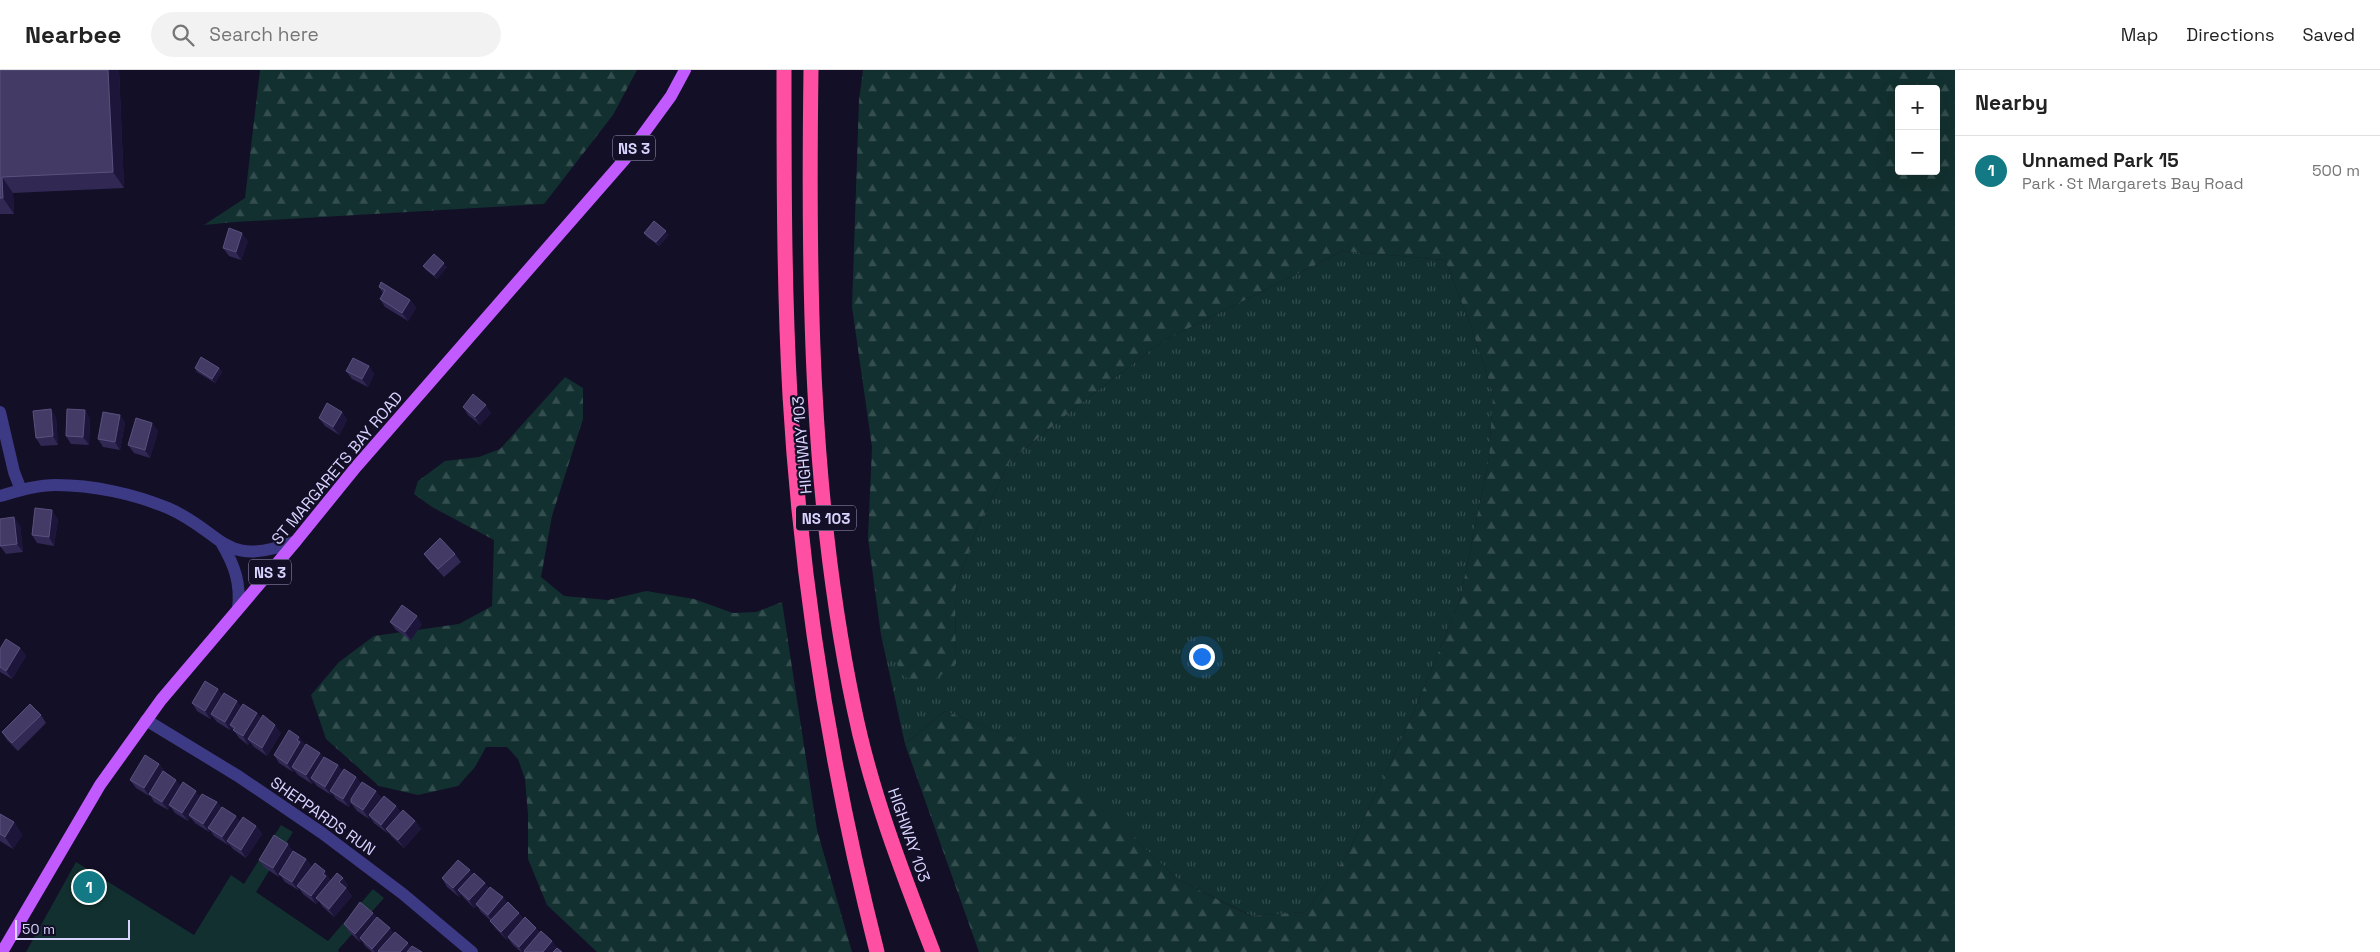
<!DOCTYPE html>
<html lang="en">
<head>
<meta charset="utf-8">
<style>
	body { margin:0; font-family:"Space Grotesk",sans-serif; background:#f2f2f2; color:#222 }
	.controls { position:absolute; right:15px; top:15px; display:grid; overflow:hidden; border-radius:5px; box-shadow:0 5px 20px #0002 }
	.controls button { width:45px; height:45px; display:grid; place-items:center; padding:0; border:0; border-bottom:1px solid #e0e0e0; background:#fff; color:#222; font:25px sans-serif }
	.scale { position:absolute; left:15px; bottom:12px; width:115px; box-sizing:border-box; padding-left:5px; border:2px solid #d9d4ff; border-top:0; font-size:14px; line-height:18px; white-space:nowrap; color:#d9d4ff; -webkit-text-stroke:4px #130f26; paint-order:stroke }
	.you { position:absolute; left:1201px; top:586px; width:18px; height:18px; margin:-12px; border:4px solid #fff; border-radius:50%; background:#1a73e8; box-shadow:0 0 0 8px #1a73e833 }
	.badge { display:grid; place-items:center; width:32px; height:32px; border-radius:50%; background:#137a85; color:#fff; font-size:16px; font-weight:700 }
	.pin { position:absolute; translate:-50% -50%; border:2px solid #fff; box-shadow:0 1px 5px #0006 }
	.list { margin:0; padding:0; list-style:none }
	h2 { display:flex; justify-content:space-between; align-items:center; height:65px; margin:0; padding:0 20px; font-size:21px }
	h2 small { font-size:16px; font-weight:400; color:#767676 }
	.list li { display:grid; grid-template-columns:32px 1fr auto; gap:15px; align-items:center; box-sizing:border-box; height:70px; padding:0 20px; border-top:1px solid #e0e0e0 }
	.list b { display:block; font-size:19px; white-space:nowrap }
	.list p { margin:0; font-size:16px; white-space:nowrap; color:#767676 }
	.list em { font-size:16px; font-style:normal; color:#767676 }
	.icon { flex:none; width:28px; height:28px; fill:none; stroke:currentColor; stroke-width:2; stroke-linecap:round; stroke-linejoin:round }
	.map { position:relative; flex:none; width:1955px; height:882px; overflow:hidden }
	header { display:flex; align-items:center; gap:30px; box-sizing:border-box; height:70px; padding:0 25px; background:#fff; border-bottom:1px solid #e0e0e0 }
	header strong { font-size:24px }
	nav { display:flex; gap:28px; margin-inline-start:auto; font-size:18px }
	.search { width:350px; height:45px; background:#f2f2f2; display:flex; align-items:center; gap:12px; box-sizing:border-box; padding:0 18px; border-radius:28px; color:#767676; font-size:19px }
	main { display:flex }
	aside { flex:1; background:#fff }
	.map>svg:first-child { display:block }
</style>
</head>
<body>
<header>
<strong>Nearbee</strong>
<div class="search"><svg class="icon" aria-label="search" viewBox="0 0 24 24"><circle cx="10" cy="10" r="6"/><path d="M15 15l6 6"/></svg>Search here</div>
<nav><a>Map</a><a>Directions</a><a>Saved</a></nav>
</header>
<main>
<div class="map">
<svg width="1955" height="882" viewBox="0 0 1955 882">
	<defs>
		<pattern id="grass-tufts" width="24" height="20" patternUnits="userSpaceOnUse" patternTransform="scale(1.25)"><rect width="24" height="20" fill="#12302f"/><path d="M3 7l-1-3M5 7V3M7 7l1-3M15 17l-1-3M17 17v-4M19 17l1-3" fill="none" stroke="#344d4e"/></pattern>
		<pattern id="forest-firs" width="22" height="20" patternUnits="userSpaceOnUse" patternTransform="scale(1.25)"><rect width="22" height="20" fill="#12302f"/><path d="M5 1l3.5 6h-7zM16 11l3.5 6h-7z" fill="#344d4e"/></pattern>
	</defs>
	<rect width="100%" height="100%" fill="#130f26"/>
	<path fill="url(#grass-tufts)" d="M1343,181L1445,190L1471,256L1493,323L1489,388L1460,530L1413,644L1346,787L1305,842L1252,846L1179,810L1035,677L945,641L905,674L881,565L905,607L956,594L955,520L977,458L1010,391L1071,341L1163,271Z"/>
	<g fill="url(#forest-firs)" fill-rule="evenodd">
		<path d="M260,0H637L613,45L544,134L235,152L204,155L245,128Z"/>
		<path d="M863,0H1955V882H979L905,674L945,641L1036,677L1179,810L1251,846L1305,842L1346,787L1413,644L1460,530L1489,388L1493,323L1471,256L1445,190L1343,181L1163,271L1071,341L1010,391L977,458L955,520L956,594L930,613L904,607L881,565L868,468L872,377L852,237L859,30ZM1899,19H1936V101H1899Z"/>
		<path d="M565,307L583,318V349L552,446L541,507L564,526L608,530L646,521L694,529L733,543L756,542L782,532L817,760L852,882H597L547,835L528,789V745L525,709L518,689L507,677H486L475,697L458,716L418,725L379,716L326,669L311,625L339,592L374,566L459,554L492,536L494,470L432,437L414,424L418,411L445,391L479,387L500,379Z"/>
	</g>
	<path fill="#12302f" d="M281,755L293,762L256,822L328,871L373,819L384,828L338,880L339,882H26L76,792L194,865L231,805L244,814Z"/>
	<g fill="none" stroke-linecap="round" stroke-linejoin="round">
		<g stroke="#3d3a85" stroke-width="12">
			<path d="M0,342L14,402L21,420"/>
			<path d="M0,426C18,421 37,415 56,415C93,415 134,424 168,438C225,463 223,500 296,471"/>
			<path d="M222,474C235,496 241,514 238,539"/>
			<path d="M146,650L238,706L322,763L403,824L472,882"/>
		</g>
		<path stroke="#c25bff" stroke-width="12" d="M2,882L100,715L161,630L296,471L356,397L625,89L671,26L685,0"/>
		<g stroke="#ff4fa3" stroke-width="15">
			<path d="M784,0C784,109 784,218 790,326C801,513 831,701 877,882"/>
			<path d="M811,0C808,213 810,429 854,638C871,722 902,802 933,882"/>
		</g>
	</g>
	<g fill="#312854">
		<path d="M0,0H119L124,118L13,123L14,144H0Z"/>
		<path d="M644,163L669,165L659,176L647,167Z"/>
		<path d="M248,171L241,190L229,186L223,178Z"/>
		<path d="M423,196L447,197L437,209L426,200Z"/>
		<path d="M379,217L410,230L416,238L408,251L385,237L380,229L383,223Z"/>
		<path d="M369,296L374,304L368,317L352,309L346,301Z"/>
		<path d="M195,298H219L222,302L215,313L197,302Z"/>
		<path d="M463,337L491,343L480,355L468,345Z"/>
		<path d="M342,342L347,350L339,365L325,356L319,348Z"/>
		<path d="M120,345L125,353L120,380L103,377L98,369Z"/>
		<path d="M56,347L58,375L41,376L36,368Z"/>
		<path d="M90,348L89,375L71,374L66,366Z"/>
		<path d="M152,353L158,361L150,388L134,383L128,375Z"/>
		<path d="M58,449L54,476L37,473L32,465Z"/>
		<path d="M20,455L23,482L6,484L0,476Z"/>
		<path d="M424,484H455L461,492L444,507L430,492Z"/>
		<path d="M390,552L422,554L411,570L396,560Z"/>
		<path d="M20,578L26,586L12,609L0,602V579Z"/>
		<path d="M222,625L241,637L257,643L261,648L281,663L267,686L254,677L250,672L248,675L239,668L232,658L230,660L217,652L212,646L210,649L197,641L192,633Z"/>
		<path d="M41,645L46,653L18,681L7,670L2,662Z"/>
		<path d="M299,667L305,675L304,677V678L320,683L324,688L338,695L342,701L356,707L361,714L376,721L382,729L396,736L401,743L415,751L421,759L404,778L392,767L388,762L387,763L374,753L370,747L369,749L357,741L351,733L349,737L336,729L332,723L331,725L317,716L313,711L312,714L298,705L294,700L293,702L279,693L274,685Z"/>
		<path d="M159,694L165,702L181,716L200,726L217,732L221,738L240,751L256,756L262,764L246,788L233,779L229,774L228,775L214,766L210,760L209,762L195,753L190,747L188,751L175,743L170,736L168,740L154,732L150,725L149,726L136,718L130,710Z"/>
		<path d="M0,744L14,752L22,765L13,779L0,771Z"/>
		<path d="M293,781L306,789L312,797L330,809L329,811L330,812L343,808L348,816L346,818L352,826L334,847L322,836L319,831L316,834L303,824L299,818L298,820L285,812L280,805L279,807L265,798L259,790Z"/>
		<path d="M473,804L485,813L489,819L503,827L507,833L519,843L523,849L536,858L539,862L552,871L557,878L562,882H521L513,875L508,868L507,870L496,859L490,851H491L481,842L477,836L474,838L464,828L461,824L459,827L447,817L442,808Z"/>
		<path d="M373,843L377,848L390,858L393,863L411,877L422,882H372L365,876L362,871L360,872L349,862L344,854Z"/>
	</g>
	<g fill="#1d163a">
		<path d="M108,0H119L124,118L113,102Z"/>
		<path d="M2,107L13,123L14,144L3,128Z"/>
		<path d="M666,161L669,165L659,176L656,172Z"/>
		<path d="M242,163L248,171L241,190L236,182Z"/>
		<path d="M444,193L447,197L437,209L434,205Z"/>
		<path d="M410,230L416,238L408,251L402,243Z"/>
		<path d="M369,296L374,304L368,317L362,309Z"/>
		<path d="M219,298L222,302L215,313L212,309Z"/>
		<path d="M486,335L491,343L480,355L475,347Z"/>
		<path d="M51,339L56,347L58,375L53,366Z"/>
		<path d="M85,340L90,348L89,375L83,367Z"/>
		<path d="M342,342L347,350L339,365L333,357Z"/>
		<path d="M120,345L125,353L120,380L115,372Z"/>
		<path d="M152,353L158,361L150,388L145,380Z"/>
		<path d="M52,440L58,449L54,476L49,467Z"/>
		<path d="M14,447L20,455L23,482L17,474Z"/>
		<path d="M417,546L422,554L411,570L405,562Z"/>
		<path d="M20,578L26,586L12,609L6,601Z"/>
		<path d="M218,619L224,627L211,644L212,646L210,649L205,641Z"/>
		<path d="M237,631L243,639L230,655L232,658L230,660L225,652Z"/>
		<path d="M257,643L263,651L248,669L250,672L248,675L243,666Z"/>
		<path d="M275,655L281,663L267,686L262,678Z"/>
		<path d="M299,667L305,675L304,677L306,681L292,697L294,700L293,702L287,694Z"/>
		<path d="M320,683L326,691L311,708L313,711L312,714L306,705Z"/>
		<path d="M159,694L165,702L149,724V726L144,718Z"/>
		<path d="M338,695L344,703L330,721L332,723L331,725L325,717Z"/>
		<path d="M356,707L362,715L349,737L343,729Z"/>
		<path d="M176,710L182,718L169,735L170,736L168,740L162,732Z"/>
		<path d="M196,721L202,729L189,745L190,747L188,751L182,743Z"/>
		<path d="M376,721L382,729L369,745L370,747L369,749L363,740Z"/>
		<path d="M217,732L222,741L208,758L210,760L209,762L203,754Z"/>
		<path d="M396,736L402,744L386,759L388,762L387,763L381,755Z"/>
		<path d="M236,746L242,754L227,771L229,774L228,775L222,767Z"/>
		<path d="M415,751L421,759L404,778L398,770Z"/>
		<path d="M14,752L22,765L13,779L5,767Z"/>
		<path d="M256,756L262,764L246,788L241,780Z"/>
		<path d="M288,774L294,782L279,807L273,798Z"/>
		<path d="M306,789L312,797L297,816L299,818L298,820L292,812Z"/>
		<path d="M470,800L475,808L458,820L461,824L459,827L453,818Z"/>
		<path d="M325,801L330,809L329,811L332,814L316,828L319,831L316,834L311,826Z"/>
		<path d="M343,808L348,816L346,818L352,826L334,847L329,839L339,812Z"/>
		<path d="M485,813L490,821L474,838L469,830Z"/>
		<path d="M503,827L509,836L494,853L488,845Z"/>
		<path d="M373,843L379,851L360,868L362,871L360,872L355,864Z"/>
		<path d="M519,843L524,851L507,870L501,862Z"/>
		<path d="M390,858L396,866L378,882H375L372,879Z"/>
		<path d="M536,858L542,866L524,881L525,882H522L519,877Z"/>
		<path d="M552,871L558,879L555,882H543Z"/>
		<path d="M408,873L414,881L413,882H400Z"/>
	</g>
	<g fill="#433a66" stroke="#5a527e">
		<path d="M0,0H108L113,102L2,107L3,128H0Z"/>
		<path d="M654,151L666,161L656,172L644,163Z"/>
		<path d="M229,158L242,163L236,182L223,178Z"/>
		<path d="M434,184L444,193L434,205L423,196Z"/>
		<path d="M381,212L410,230L402,243L380,229L385,220L379,217Z"/>
		<path d="M201,287L219,298L212,309L195,298Z"/>
		<path d="M353,288L369,296L362,309L346,301Z"/>
		<path d="M473,324L486,335L475,347L463,337Z"/>
		<path d="M327,333L342,342L333,357L319,348Z"/>
		<path d="M51,339L53,366L36,368L33,341Z"/>
		<path d="M67,339L85,340L83,367L66,366Z"/>
		<path d="M103,342L120,345L115,372L98,369Z"/>
		<path d="M136,348L152,353L145,380L128,375Z"/>
		<path d="M35,438L52,440L49,467L32,465Z"/>
		<path d="M14,447L17,474L0,476V449Z"/>
		<path d="M440,468L455,484L438,499L424,484Z"/>
		<path d="M402,535L417,546L405,562L390,552Z"/>
		<path d="M6,569L20,578L6,601L0,597V579Z"/>
		<path d="M205,611L218,619L205,641L192,633Z"/>
		<path d="M224,623L237,631L225,652L211,644Z"/>
		<path d="M30,634L41,645L12,673L2,662Z"/>
		<path d="M243,634L257,643L243,666L233,660L235,658L230,655Z"/>
		<path d="M263,645L275,655L262,678L248,669Z"/>
		<path d="M289,660L299,667L297,670L300,672L287,694L274,685Z"/>
		<path d="M306,674L320,683L306,705L292,697Z"/>
		<path d="M145,685L159,694L144,718L130,710Z"/>
		<path d="M324,687L338,695L325,717L311,708Z"/>
		<path d="M344,699L356,707L343,729L330,721Z"/>
		<path d="M163,701L176,710L162,732L149,724Z"/>
		<path d="M183,712L196,721L182,743L169,735Z"/>
		<path d="M362,712L376,721L363,740L351,732V729Z"/>
		<path d="M202,724L217,732L203,754L189,745Z"/>
		<path d="M384,726L396,736L381,755L369,745Z"/>
		<path d="M222,737L236,746L222,767L208,758Z"/>
		<path d="M403,740L415,751L398,770L386,759Z"/>
		<path d="M0,744L14,752L5,767L0,764Z"/>
		<path d="M243,747L256,756L241,780L227,771Z"/>
		<path d="M274,765L288,774L273,798L259,790Z"/>
		<path d="M293,781L306,789L292,812L279,804Z"/>
		<path d="M458,790L470,800L453,818L442,808Z"/>
		<path d="M315,793L325,801L323,804L326,806L311,826L297,816Z"/>
		<path d="M337,803L343,808L339,812L346,818L329,839L316,828Z"/>
		<path d="M474,803L485,813L469,830L458,820Z"/>
		<path d="M490,817L503,827L488,845L476,834Z"/>
		<path d="M360,832L373,843L355,864L344,854Z"/>
		<path d="M508,832L519,843L501,862L490,851Z"/>
		<path d="M377,847L390,858L372,879L360,868Z"/>
		<path d="M525,847L536,858L519,877L508,867Z"/>
		<path d="M541,861L552,871L543,882H525L524,881Z"/>
		<path d="M395,862L408,873L400,882H379L378,881Z"/>
		<path d="M412,876L422,882H407Z"/>
		<path d="M557,878L562,882H553Z"/>
	</g>
	<g text-anchor="middle" dominant-baseline="central" stroke-width="4.5" stroke-linejoin="round" paint-order="stroke">
		<g fill="#130f26" stroke="#9e99be" stroke-width="1">
			<rect x="613" y="65.5" width="42" height="25" rx="4"/>
			<rect x="796" y="435.5" width="60" height="25" rx="4"/>
			<rect x="249" y="489.5" width="42" height="25" rx="4"/>
		</g>
		<g font-size="15" font-weight="bold" fill="#d9d4ff">
			<text x="634" y="78">NS 3</text>
			<text x="826" y="448">NS 103</text>
			<text x="270" y="502">NS 3</text>
		</g>
		<g font-size="16" fill="#d9d4ff" stroke="#130f26">
			<text transform="translate(802 375) rotate(-95)">HIGHWAY 103</text>
			<text transform="translate(337 398) rotate(-50)">ST MARGARETS BAY ROAD</text>
			<text transform="translate(323 746) rotate(35)">SHEPPARDS RUN</text>
			<text transform="translate(909 765) rotate(71)">HIGHWAY 103</text>
		</g>
	</g>
</svg>
<div class="controls">
<button>+</button>
<button>−</button>
</div>
<div class="scale">50 m</div>
<div class="you"></div>
<div class="pin badge" style="left:89px;top:817px">1</div>
</div>
<aside>
<h2>Nearby<small></small></h2>
<ul class="list">
<li><span class="badge">1</span><div><b>Unnamed Park 15</b><p>Park · St Margarets Bay Road</p></div><em>500 m</em></li>
</ul>
</aside>
</main>
</body>
</html>
